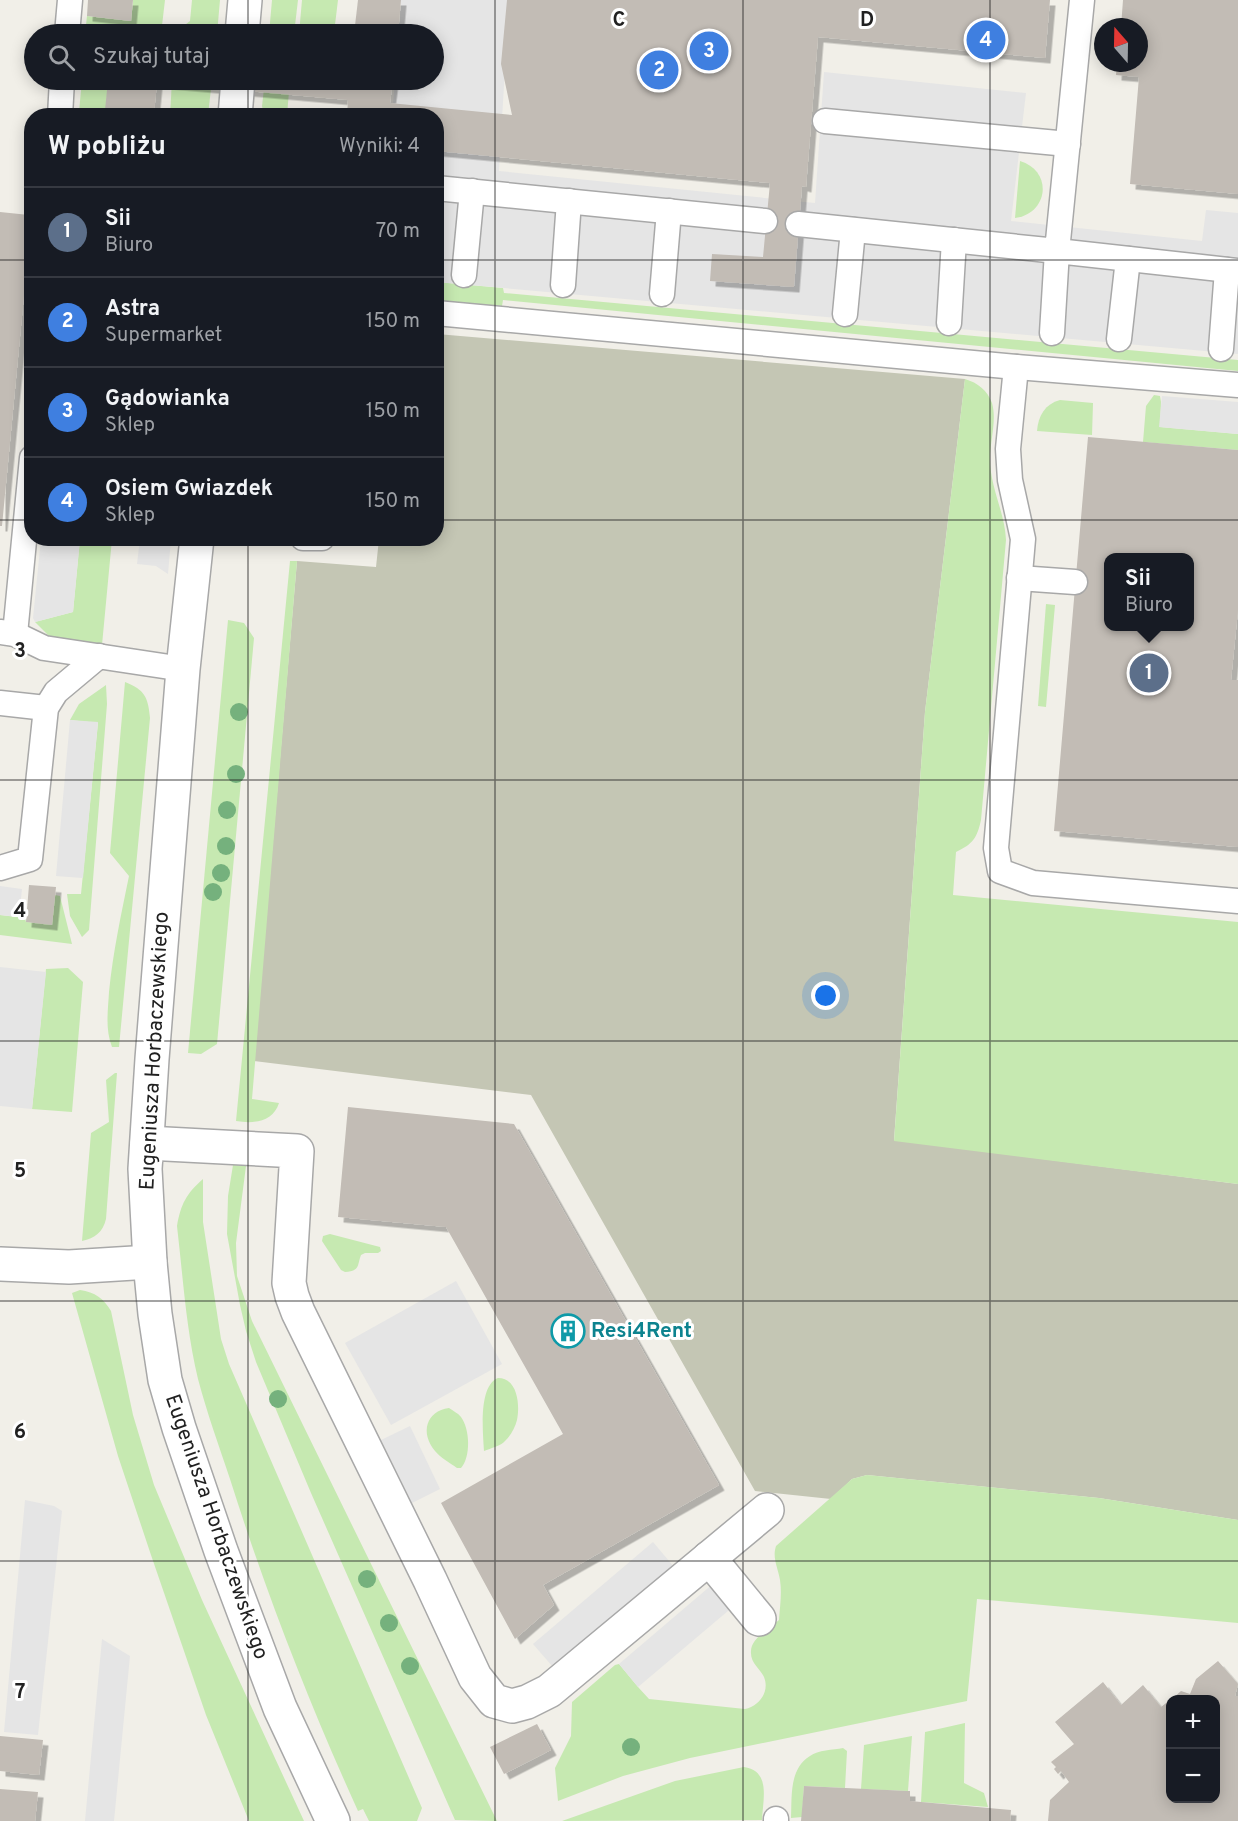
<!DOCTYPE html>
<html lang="pl">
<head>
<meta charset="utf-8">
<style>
	body { margin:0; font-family:Overpass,sans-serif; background:#20242c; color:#f1f3f6 }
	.controls { position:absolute; right:18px; bottom:18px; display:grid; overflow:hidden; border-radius:12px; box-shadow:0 3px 15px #0003 }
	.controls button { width:54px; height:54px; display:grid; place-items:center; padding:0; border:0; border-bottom:2px solid #363941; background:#171b24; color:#f1f3f6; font:30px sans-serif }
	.compass { position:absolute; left:1094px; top:18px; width:54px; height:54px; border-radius:50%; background:#171b24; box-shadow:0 3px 15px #0003; rotate:340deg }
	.you { position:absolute; left:826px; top:996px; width:21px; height:21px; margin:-15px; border:4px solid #fff; border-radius:50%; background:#1a73e8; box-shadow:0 0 0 9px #1a73e833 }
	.badge { display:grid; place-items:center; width:39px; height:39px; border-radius:50%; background:#0f766e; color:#fff; font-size:20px; font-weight:700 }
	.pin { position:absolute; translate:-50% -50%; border:3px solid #fff; box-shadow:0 2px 6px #0006 }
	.popup { position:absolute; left:1104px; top:553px; width:90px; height:78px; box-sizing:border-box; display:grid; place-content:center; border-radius:12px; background:#171b24; filter:drop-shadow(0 2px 4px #0005); font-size:20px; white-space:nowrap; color:#9ea1a6 }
	.popup b { font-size:22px; color:#f1f3f6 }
	.popup::after { content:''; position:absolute; left:50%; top:100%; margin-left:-12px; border:12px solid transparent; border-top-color:#171b24 }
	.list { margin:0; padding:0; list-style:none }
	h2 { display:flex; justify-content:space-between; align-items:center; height:78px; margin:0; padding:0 24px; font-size:26px }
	h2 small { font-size:20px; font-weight:400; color:#9ea1a6 }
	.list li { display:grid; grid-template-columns:39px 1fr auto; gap:18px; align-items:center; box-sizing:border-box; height:90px; padding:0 24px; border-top:2px solid #363941 }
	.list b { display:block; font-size:22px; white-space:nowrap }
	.list p { margin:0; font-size:20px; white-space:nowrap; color:#9ea1a6 }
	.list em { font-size:20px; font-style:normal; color:#9ea1a6 }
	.icon { flex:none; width:33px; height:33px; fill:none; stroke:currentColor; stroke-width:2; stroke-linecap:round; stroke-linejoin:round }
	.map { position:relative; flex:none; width:1238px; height:1821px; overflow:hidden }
	.search { position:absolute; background:#171b24; box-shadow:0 3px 15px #0003; left:24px; top:24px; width:420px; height:66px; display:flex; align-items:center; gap:15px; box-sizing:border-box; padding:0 21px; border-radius:33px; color:#9ea1a6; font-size:22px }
	.panel { position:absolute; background:#171b24; box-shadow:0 3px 15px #0003; left:24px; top:108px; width:420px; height:438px; border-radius:24px }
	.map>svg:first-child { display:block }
</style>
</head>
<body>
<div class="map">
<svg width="1238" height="1821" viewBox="0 0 1238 1821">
	<defs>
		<filter id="shadow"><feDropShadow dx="5.5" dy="5.5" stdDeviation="0" flood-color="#0004"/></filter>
	</defs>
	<rect width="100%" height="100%" fill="#f1efe8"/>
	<path fill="#c4c6b4" d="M437,334L965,379L925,712L894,1140L1238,1184V1520L1099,1498L867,1475L852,1479L831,1499L755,1491L531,1095L254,1061L297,561L376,567L379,539L436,538Z"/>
	<g fill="#c6e9b1">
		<path d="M133,0H165L161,34H85L87,16L131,21Z"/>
		<path d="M192,0H220L217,34H176V32L190,21Z"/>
		<path d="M272,0H298L294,34H269Z"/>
		<path d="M302,0H338L334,33L332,34H299Z"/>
		<path d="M82,80H108L106,109L154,113V116H81L79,112Z"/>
		<path d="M172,80H212L208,115L170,116Z"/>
		<path d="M265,80H290L287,115H264L262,106Z"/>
		<path d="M1020,161C1053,171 1049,213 1015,218Z"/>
		<path d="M436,282L503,288L504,293L1238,360V371L503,300L502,306L437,301Z"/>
		<path d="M965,379C978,383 987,390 992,403C997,420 990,441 990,459C990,487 1005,513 1006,540L981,820C977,838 973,844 956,852L953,895L1238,922V1184L894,1141L925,712Z"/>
		<path d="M1154,395L1160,396L1161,402L1160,427L1238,434V450L1143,442L1146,406Z"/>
		<path d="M1060,400L1093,403L1092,435L1037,431C1038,416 1045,404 1060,400Z"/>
		<path d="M80,539H112L102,645L52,639L35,622L73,612Z"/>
		<path d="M290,561H297L252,1099L279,1103C273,1122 254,1124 236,1121Z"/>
		<path d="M1046,604L1055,605L1046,707L1038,706Z"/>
		<path d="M228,620L244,623L254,638L217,1044L201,1054L188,1053Z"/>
		<path d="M125,682C145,690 148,697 150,718L119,1047H112C105,1029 108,1011 109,992C113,952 121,915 129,876L110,853Z"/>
		<path d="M106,685L107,704L89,930L82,937L70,916L67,894H81L98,723L70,720L79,704Z"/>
		<path d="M55,895L60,896L72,944L0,935V915L25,918L26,922L52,924Z"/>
		<path d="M68,968L83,982L72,1112L32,1109L46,969Z"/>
		<path d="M115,1073H117L106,1219C103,1232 95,1238 82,1241L91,1133L109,1122L106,1080Z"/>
		<path d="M233,1165L246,1166L236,1243L237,1276L252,1321L497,1821L455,1820L311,1493L256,1362L246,1331L240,1305L227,1234L228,1196Z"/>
		<path d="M203,1179V1222L221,1339L229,1364L422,1808L417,1821H369L363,1809L358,1811C309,1703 266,1593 230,1479C219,1446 207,1413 198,1379C186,1329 183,1277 177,1226C181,1204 186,1194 203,1179Z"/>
		<path d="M330,1234L380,1247L381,1251L378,1253H365L361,1255C357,1266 360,1271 345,1272L341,1270L322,1241L323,1236Z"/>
		<path d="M80,1290C95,1292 104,1299 111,1311L133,1415L154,1485L202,1600L304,1821H249L206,1715L151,1555L118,1456L72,1293Z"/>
		<path d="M498,1378C518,1378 520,1406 517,1420C515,1428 511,1435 505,1441C501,1446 491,1448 484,1451C483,1433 478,1386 498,1378Z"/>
		<path d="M449,1408C453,1411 458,1413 461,1417C470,1429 471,1457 461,1468H457C450,1463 441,1458 435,1451C420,1433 426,1411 449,1408Z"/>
		<path d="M867,1475L1099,1498L1238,1520V1623L977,1599L967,1701L690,1758L623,1776L558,1801L555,1768L571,1736L572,1702L615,1665L619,1664L638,1687L649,1699L745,1709C759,1706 770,1692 764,1677C760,1668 750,1663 751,1651C751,1638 770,1628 779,1620C780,1606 782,1593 780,1580C778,1568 772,1558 776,1546L852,1479Z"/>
		<path d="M965,1723L964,1783L984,1793L988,1807L921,1802L925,1732Z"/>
		<path d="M912,1736L908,1791L861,1789L864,1745Z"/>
		<path d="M843,1748L847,1751L845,1788L804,1786L802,1817L791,1818C792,1796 789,1769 810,1756C818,1750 833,1750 843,1748Z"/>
		<path d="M744,1767C771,1771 763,1799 762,1820L562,1821L675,1781Z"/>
	</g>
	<g fill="#e5e5e5">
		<path d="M401,0H509L499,171L815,203L824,72L1026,93L1011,221L1202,241L1206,210L1238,213V354L437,282L436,116H392L395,80H434V34H399Z"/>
		<path d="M1162,396L1238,402V434L1159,427Z"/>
		<path d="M41,539H80L73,612L35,622L33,618Z"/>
		<path d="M140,539H171L168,574L156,566L137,564Z"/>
		<path d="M70,720L98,722L83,878L56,876Z"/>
		<path d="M0,886L22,889L19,917L0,915Z"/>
		<path d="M0,967L46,972L32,1109L0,1106Z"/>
		<path d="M456,1281L502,1364L391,1425L345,1343Z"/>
		<path d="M410,1426L440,1489L412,1503L381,1440Z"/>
		<path d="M25,1500L54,1506L62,1511L38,1735L4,1732Z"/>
		<path d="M653,1542L674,1567L553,1667L533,1644Z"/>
		<path d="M714,1583L735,1605L638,1687L619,1664Z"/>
		<path d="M102,1639L130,1656L114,1821H85Z"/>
	</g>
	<g fill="#c2bcb5" fill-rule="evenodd" filter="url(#shadow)">
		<path d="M88,0H133L131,21L87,16Z"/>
		<path d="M358,0H401L398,34H354Z"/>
		<path d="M507,0H1050L1045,58L818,37L806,187L802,186L794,287L710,281L712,254L763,257L770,183L436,151V116H347L348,100L157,83L154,113L105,110L108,80H324L349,82L350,80H393L390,103L512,115L501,64Z"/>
		<path d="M1123,0H1238V194L1130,184L1139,77L1116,75L1117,63H1139V27H1121Z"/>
		<path d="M0,212L29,215L24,252L28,253L2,526H0Z"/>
		<path d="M1088,437L1238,450V610L1231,680H1238V847L1054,831ZM1108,558H1190V626H1108Z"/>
		<path d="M29,885L56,887L52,925L26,922Z"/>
		<path d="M348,1107L514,1124L719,1485L543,1585L554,1605L515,1639L441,1503L563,1434L446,1227L338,1217Z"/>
		<path d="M1218,1661L1238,1684L1235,1696H1238V1821H1048L1050,1800L1069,1782L1061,1771L1058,1774L1054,1769L1056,1767L1051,1762L1074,1744L1055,1722L1103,1682L1121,1705L1143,1685L1161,1707L1170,1700V1798H1216V1700H1171L1181,1691L1190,1694L1196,1679Z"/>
		<path d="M537,1724L551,1750L504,1774L490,1747Z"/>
		<path d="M0,1736L43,1740L39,1775L0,1771Z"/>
		<path d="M804,1786L908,1791H910V1801L1011,1810L1010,1821H801Z"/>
		<path d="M0,1789L38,1792L35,1821H0Z"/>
	</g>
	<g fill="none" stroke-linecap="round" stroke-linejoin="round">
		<g stroke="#a8a8a8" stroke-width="27">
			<g id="lane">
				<path d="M67,34L70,0"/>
				<path d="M60,116L62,80"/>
				<path d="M825,121L1068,144"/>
				<path d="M436,188L765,221"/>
				<path d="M798,224L1057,251L1082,0"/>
				<path d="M464,275L472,191"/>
				<path d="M563,285L569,201"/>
				<path d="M662,294L669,211"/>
				<path d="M436,313L1016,367L1238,385"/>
				<path d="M845,314L853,230"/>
				<path d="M949,323L954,240"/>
				<path d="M1052,333L1057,251L1238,271"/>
				<path d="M1119,339L1128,259"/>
				<path d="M1221,349L1227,270"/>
				<path d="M1016,367L1008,449L1010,480L1023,539L996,848L1000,871L1033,883L1238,901"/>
				<path d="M303,538H322"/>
				<path d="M1019,578L1075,582"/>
				<path d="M0,632L15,634L44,648L183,669"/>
				<path d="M15,634L32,458"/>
				<path d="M0,703L46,708"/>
				<path d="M0,868L30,859L46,708L56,692L99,656"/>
				<path d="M776,1819V1821"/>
			</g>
		</g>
		<g stroke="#a8a8a8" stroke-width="36">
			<g id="street">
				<path d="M242,34L245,0"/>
				<path d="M235,116L238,80"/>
				<path d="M197,538L183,669L152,1059L145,1169L150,1262L155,1314L165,1380L179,1428L221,1551L280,1708L333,1821"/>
				<path d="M147,1143L297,1151L289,1283L292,1296L298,1312L430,1580L475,1677L494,1701L512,1706L527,1702L549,1691L767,1510"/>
				<path d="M0,1264L69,1267L150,1262"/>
				<path d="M709,1558L759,1619"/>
			</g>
		</g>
		<use href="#lane" stroke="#fff" stroke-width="24"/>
		<use href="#street" stroke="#fff" stroke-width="33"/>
	</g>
	<g fill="#75b17d">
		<circle cx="239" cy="712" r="9"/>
		<circle cx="236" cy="774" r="9"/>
		<circle cx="227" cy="810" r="9"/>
		<circle cx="226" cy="846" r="9"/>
		<circle cx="221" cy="873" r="9"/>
		<circle cx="213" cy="892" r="9"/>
		<circle cx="278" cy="1399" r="9"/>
		<circle cx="367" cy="1579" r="9"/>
		<circle cx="389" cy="1623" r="9"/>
		<circle cx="410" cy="1666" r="9"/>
		<circle cx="631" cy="1747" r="9"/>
	</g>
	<path fill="none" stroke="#212121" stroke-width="1.5" stroke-opacity="0.55" d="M248,0V34M495,0V1821M743,0V1821M990,0V1821M248,80V116M0,260H32M436,260H1238M0,520H32M436,520H1238M248,538V1821M0,780H1238M0,1041H1238M0,1301H1238M0,1561H1238"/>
	<defs>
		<g id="building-ring" transform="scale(1.725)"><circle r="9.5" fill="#fff" stroke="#0f9aa8" stroke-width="1.5"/><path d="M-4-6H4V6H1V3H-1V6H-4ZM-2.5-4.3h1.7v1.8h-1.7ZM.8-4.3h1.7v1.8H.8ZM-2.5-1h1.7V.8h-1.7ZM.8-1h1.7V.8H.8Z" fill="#0f9aa8"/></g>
	</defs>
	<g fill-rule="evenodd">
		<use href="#building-ring" x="568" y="1331"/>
	</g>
	<g text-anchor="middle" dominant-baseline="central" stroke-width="6" stroke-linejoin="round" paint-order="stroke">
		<g font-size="21" fill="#212121" stroke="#fff">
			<text transform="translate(155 1051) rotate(-87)">Eugeniusza Horbaczewskiego</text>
			<text transform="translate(216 1527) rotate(71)">Eugeniusza Horbaczewskiego</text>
		</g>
		<g font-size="21" font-weight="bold" fill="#0d838f" stroke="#fff" text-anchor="start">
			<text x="591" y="1331">Resi4Rent</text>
		</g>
	</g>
	<g font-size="20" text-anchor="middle" font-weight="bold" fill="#212121" stroke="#fff" stroke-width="6" stroke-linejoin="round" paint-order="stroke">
		<text x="619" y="26">C</text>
		<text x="867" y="26">D</text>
		<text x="20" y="657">3</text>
		<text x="20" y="917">4</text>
		<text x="20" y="1177">5</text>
		<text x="20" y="1438">6</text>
		<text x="20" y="1698">7</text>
	</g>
</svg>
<div class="controls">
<button>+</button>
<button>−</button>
</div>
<svg class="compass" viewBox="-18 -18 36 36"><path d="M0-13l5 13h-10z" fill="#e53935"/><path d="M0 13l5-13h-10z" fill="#9ea1a6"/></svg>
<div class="you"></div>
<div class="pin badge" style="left:1149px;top:673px;background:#5c6f8a">1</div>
<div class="popup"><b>Sii</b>Biuro</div>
<div class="pin badge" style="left:659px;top:70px;background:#3f7fe0">2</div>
<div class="pin badge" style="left:709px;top:51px;background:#3f7fe0">3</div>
<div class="pin badge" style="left:986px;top:40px;background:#3f7fe0">4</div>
<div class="search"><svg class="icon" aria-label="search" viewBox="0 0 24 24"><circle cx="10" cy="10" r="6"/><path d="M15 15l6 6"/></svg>Szukaj tutaj</div>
<section class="panel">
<h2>W pobliżu<small>Wyniki: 4</small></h2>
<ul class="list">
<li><span class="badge" style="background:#5c6f8a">1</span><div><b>Sii</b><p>Biuro</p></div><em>70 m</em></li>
<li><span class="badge" style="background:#3f7fe0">2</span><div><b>Astra</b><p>Supermarket</p></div><em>150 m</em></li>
<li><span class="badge" style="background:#3f7fe0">3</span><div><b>Gądowianka</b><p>Sklep</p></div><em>150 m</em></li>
<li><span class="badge" style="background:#3f7fe0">4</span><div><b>Osiem Gwiazdek</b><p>Sklep</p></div><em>150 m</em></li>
</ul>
</section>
</div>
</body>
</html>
